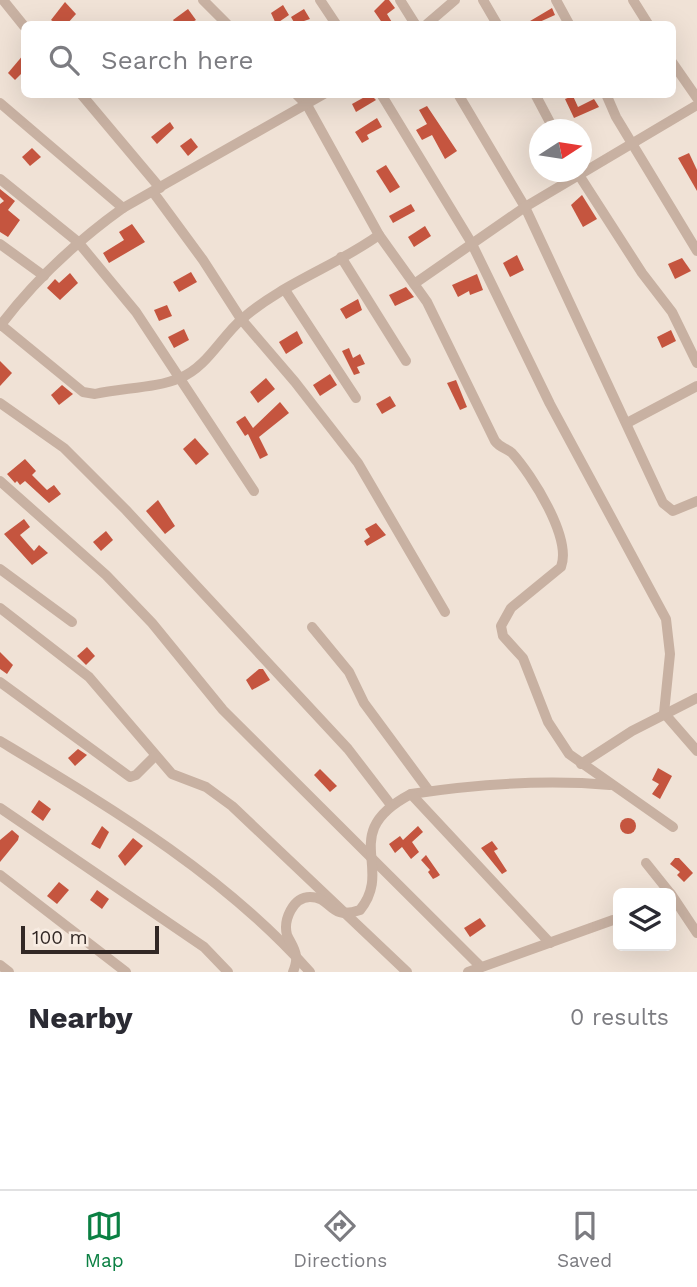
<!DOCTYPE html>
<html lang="en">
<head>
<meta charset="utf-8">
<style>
	body { margin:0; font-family:"Work Sans",sans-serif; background:#f7f7f7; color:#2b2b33 }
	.controls { position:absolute; right:21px; bottom:21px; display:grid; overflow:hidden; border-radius:10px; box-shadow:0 7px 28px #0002 }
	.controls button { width:63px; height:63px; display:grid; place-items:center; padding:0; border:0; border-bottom:2px solid #e1e1e2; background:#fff; color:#2b2b33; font:35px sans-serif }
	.compass { position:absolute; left:529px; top:119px; width:63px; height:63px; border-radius:50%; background:#fff; box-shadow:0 7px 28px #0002; rotate:78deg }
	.scale { position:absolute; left:21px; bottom:18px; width:138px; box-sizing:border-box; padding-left:7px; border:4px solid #322825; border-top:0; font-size:19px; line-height:24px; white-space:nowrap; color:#322825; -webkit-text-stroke:5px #f8ece2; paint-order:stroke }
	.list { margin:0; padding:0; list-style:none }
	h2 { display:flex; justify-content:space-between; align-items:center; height:91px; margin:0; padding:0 28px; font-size:30px }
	h2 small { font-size:23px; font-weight:400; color:#7c7c81 }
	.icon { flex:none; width:38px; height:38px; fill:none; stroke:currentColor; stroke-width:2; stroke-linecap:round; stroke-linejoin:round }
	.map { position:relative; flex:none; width:697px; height:972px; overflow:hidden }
	.search { position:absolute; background:#fff; box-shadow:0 7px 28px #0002; left:21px; right:21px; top:21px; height:77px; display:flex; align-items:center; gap:18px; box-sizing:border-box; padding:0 24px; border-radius:10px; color:#7c7c81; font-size:26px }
	.sheet { height:217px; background:#fff }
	nav { display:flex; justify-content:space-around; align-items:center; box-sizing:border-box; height:98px; border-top:2px solid #e1e1e2; background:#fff; font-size:19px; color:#7c7c81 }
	nav a { display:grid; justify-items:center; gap:4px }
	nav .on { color:#0b8043 }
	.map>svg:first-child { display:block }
</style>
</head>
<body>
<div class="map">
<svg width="697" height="972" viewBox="0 0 697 972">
	<rect width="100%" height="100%" fill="#f0e2d6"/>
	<g fill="#c5553f">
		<path d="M385,0H389L395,8L387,14L393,24H383L374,11Z"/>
		<path d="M65,2L76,14L67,24H57L51,20Z"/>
		<path d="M283,5L289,15L276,24L271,13Z"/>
		<path d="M552,8L555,15L535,24H525Z"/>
		<path d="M188,9L196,20L189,24H176L173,20Z"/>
		<path d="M304,9L310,19L295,24L291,17Z"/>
		<path d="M24,54V71L15,80L8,73Z"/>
		<path d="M370,94L376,100L356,112L352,104Z"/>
		<path d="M573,96L578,107L594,99L599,107L574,118L565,99Z"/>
		<path d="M427,106L457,151L445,159L432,135L422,140L416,130L427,124L419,110Z"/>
		<path d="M377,118L382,127L367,135L369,139L362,143L355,132Z"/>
		<path d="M170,122L174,128L157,144L151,137Z"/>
		<path d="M191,138L198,147L188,156L180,146Z"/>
		<path d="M32,148L41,157L30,166L22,157Z"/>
		<path d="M689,153L697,170V191L678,158Z"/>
		<path d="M386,165L400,187L390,193L376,171Z"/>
		<path d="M0,189L15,201L8,210L20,220L8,237L0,232V204L4,201L0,197Z"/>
		<path d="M582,195L597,219L583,227L571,205Z"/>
		<path d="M411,204L415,211L393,223L389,216Z"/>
		<path d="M132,224L145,242L109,263L103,253L124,240L119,232Z"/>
		<path d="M425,226L431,236L414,247L408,237Z"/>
		<path d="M517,255L524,270L510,277L503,263Z"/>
		<path d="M682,258L691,271L675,279L668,264Z"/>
		<path d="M191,272L197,282L179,292L173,282Z"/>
		<path d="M70,273L78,283L60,300L47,288L55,279L59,283Z"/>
		<path d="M477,274L483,290L470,295L469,291L458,297L452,285Z"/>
		<path d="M406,287L414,297L395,306L389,295Z"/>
		<path d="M358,299L362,310L346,319L340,309Z"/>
		<path d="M167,305L172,316L159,321L154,310Z"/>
		<path d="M184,329L189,340L174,348L168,337Z"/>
		<path d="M671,330L676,341L662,348L657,337Z"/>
		<path d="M297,331L303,343L286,354L279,342Z"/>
		<path d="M349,348L353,358L360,354L365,364L357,367L360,373L354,375L342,351Z"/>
		<path d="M0,361L12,373L0,386Z"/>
		<path d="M330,374L337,385L320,396L313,385Z"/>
		<path d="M266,378L275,389L258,403L250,392Z"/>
		<path d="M456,380L467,407L460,410L447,383Z"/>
		<path d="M62,385L73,394L59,405L51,395Z"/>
		<path d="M390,396L396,406L382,414L376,404Z"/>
		<path d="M280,402L289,413L259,437L268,455L260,459L248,434L245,436L236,422L245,416L253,428Z"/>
		<path d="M195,438L209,454L196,465L183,449Z"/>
		<path d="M25,459L36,471L32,475L47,490L54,485L61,494L49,503L25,481L20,485L17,481L15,483L7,474Z"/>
		<path d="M158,500L175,526L165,534L146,511Z"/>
		<path d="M24,519L30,527L20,535L34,551L39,545L48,553L32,565L4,534Z"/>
		<path d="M376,523L386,535L367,546L364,541L370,537L365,529Z"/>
		<path d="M106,531L113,540L101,551L93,542Z"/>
		<path d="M87,647L95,656L86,665L77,656Z"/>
		<path d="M0,652L13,665L7,674L0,669Z"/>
		<path d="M259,669H263L270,680L252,690L246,680Z"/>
		<path d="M78,749L87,755L75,766L68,758Z"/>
		<path d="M658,768L672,776L660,799L652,794L659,784L652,780Z"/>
		<path d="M320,769L337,786L330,792L314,775Z"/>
		<path d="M39,800L51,809L43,821L31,812Z"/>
		<circle cx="628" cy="826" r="8"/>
		<path d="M102,826L109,832L100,849L91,844Z"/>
		<path d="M418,826L423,832L412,842L419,852L411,859L402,847L395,853L389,844L400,836L403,840Z"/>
		<path d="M12,830L19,836L18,840L0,862V840Z"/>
		<path d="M133,838L143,846L125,866L118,856Z"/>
		<path d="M492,841L498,849L494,851L507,871L502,874L481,848Z"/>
		<path d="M426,855L440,875L437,877L433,879L428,872L430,870L421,860Z"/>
		<path d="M675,858H679L693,873L684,882L677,875L680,872L670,864Z"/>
		<path d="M59,882L69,890L57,904L47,896Z"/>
		<path d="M97,890L109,899L102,909L90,900Z"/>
		<path d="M480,918L486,926L470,937L464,928Z"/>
	</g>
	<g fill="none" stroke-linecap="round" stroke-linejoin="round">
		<g stroke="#c8b1a2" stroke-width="10">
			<path d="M3,0L24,26"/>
			<path d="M203,0L227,24"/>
			<path d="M320,0L336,24"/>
			<path d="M400,0L415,24"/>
			<path d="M483,0L497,24"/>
			<path d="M556,0L569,24"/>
			<path d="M633,0L648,24"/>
			<path d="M427,24L455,0"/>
			<path d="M672,62L697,98"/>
			<path d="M81,94L160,188"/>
			<path d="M296,94L307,105L379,235L427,302L495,441C500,448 507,448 512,453C532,475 572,538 561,567L511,608L501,626L503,636L523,658L548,722L569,754L673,827"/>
			<path d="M381,94L471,242L550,404L666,619L670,654L664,713L697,751"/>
			<path d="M458,94L525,207L663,503L673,511L697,501"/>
			<path d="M535,94L554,130"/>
			<path d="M606,94L616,117L697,251"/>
			<path d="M0,103L123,208"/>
			<path d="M577,172L642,273L672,312L697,363"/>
			<path d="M0,179L78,242L136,312L254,491"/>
			<path d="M153,192L203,260L241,319L295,382L358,463L445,612"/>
			<path d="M0,244L44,276"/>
			<path d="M341,257L406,361"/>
			<path d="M414,284L525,207L697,105"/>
			<path d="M285,290L356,398"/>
			<path d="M0,324L83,392L95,394C121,388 157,388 180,378C207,367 221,337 242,319C283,283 336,266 379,235"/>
			<path d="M0,326C34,281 77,241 123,208L324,94"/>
			<path d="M0,403L64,448L126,510L348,749L391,805"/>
			<path d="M627,423L697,386"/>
			<path d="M0,481L106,575L152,623L223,710L481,967"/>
			<path d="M0,569L72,622"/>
			<path d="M0,608L89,677L172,774L206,787L232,806L407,972"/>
			<path d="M312,627L349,672L364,703L429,791"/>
			<path d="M0,682L130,777L136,775L155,756"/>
			<path d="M0,741C111,808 223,874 310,972"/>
			<path d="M581,764L632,731L697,698"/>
			<path d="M411,794C478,784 542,779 610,785"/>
			<path d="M0,808L204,947L228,972"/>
			<path d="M646,863L670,893"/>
			<path d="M0,875L126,972"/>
			<path d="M671,894L697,933"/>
			<path d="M0,965L9,972"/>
			<path d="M293,972C295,967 297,962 296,956C295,948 290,942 287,935C283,920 293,897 310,897C333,897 328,921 360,910C395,867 337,833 411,794L550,943"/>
			<path d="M468,972L613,920"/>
		</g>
	</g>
</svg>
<div class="controls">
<button><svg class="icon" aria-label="layers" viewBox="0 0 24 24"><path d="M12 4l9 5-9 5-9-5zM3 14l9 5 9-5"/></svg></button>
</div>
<svg class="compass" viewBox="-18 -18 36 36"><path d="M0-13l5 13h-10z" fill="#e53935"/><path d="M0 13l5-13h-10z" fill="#7c7c81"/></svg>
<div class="scale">100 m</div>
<div class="search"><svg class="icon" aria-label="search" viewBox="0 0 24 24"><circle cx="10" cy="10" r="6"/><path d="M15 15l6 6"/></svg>Search here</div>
</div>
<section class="sheet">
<h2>Nearby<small>0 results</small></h2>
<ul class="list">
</ul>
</section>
<nav>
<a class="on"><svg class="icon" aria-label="map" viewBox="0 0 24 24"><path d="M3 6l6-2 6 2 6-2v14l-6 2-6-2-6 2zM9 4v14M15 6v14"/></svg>Map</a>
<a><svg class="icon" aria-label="directions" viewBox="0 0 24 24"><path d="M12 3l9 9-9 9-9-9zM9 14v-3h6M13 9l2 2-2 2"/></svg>Directions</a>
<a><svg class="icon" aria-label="saved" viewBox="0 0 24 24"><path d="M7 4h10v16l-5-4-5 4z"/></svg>Saved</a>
</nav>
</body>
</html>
